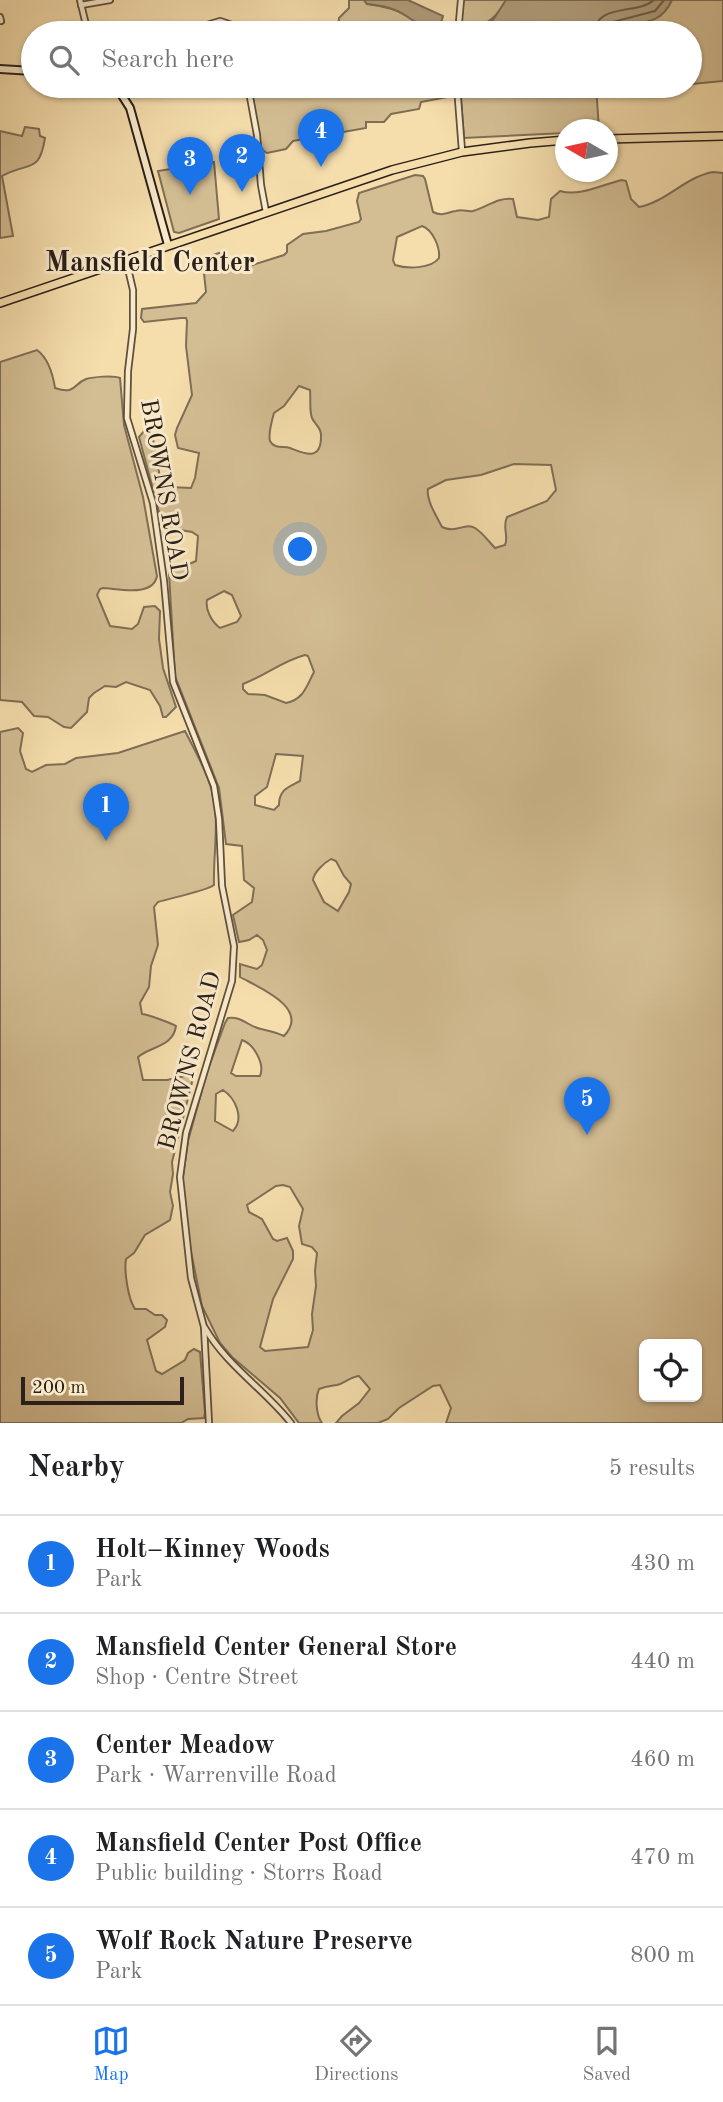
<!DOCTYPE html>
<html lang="en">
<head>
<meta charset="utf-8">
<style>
	body { margin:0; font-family:"Old Standard TT",serif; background:#f2f2f2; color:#202124 }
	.controls { position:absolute; right:21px; bottom:21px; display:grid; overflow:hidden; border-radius:10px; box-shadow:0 2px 5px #0004 }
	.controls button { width:63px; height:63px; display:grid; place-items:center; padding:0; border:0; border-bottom:2px solid #e0e0e0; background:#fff; color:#202124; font:35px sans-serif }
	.compass { position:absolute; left:555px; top:119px; width:63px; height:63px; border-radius:50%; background:#fff; box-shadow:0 2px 5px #0004; rotate:279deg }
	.scale { position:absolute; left:21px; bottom:18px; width:163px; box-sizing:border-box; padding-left:7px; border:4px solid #2b201a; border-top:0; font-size:19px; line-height:24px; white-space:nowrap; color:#2b201a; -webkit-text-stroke:5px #f8e9c9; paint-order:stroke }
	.you { position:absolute; left:301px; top:550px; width:24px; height:24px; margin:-18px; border:5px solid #fff; border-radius:50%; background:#1a73e8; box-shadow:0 0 0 10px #1a73e833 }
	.badge { display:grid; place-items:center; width:46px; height:46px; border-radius:50%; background:#1a73e8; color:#fff; font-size:23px; font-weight:700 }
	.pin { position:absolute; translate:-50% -58px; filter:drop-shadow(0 2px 4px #0008) }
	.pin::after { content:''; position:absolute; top:37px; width:24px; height:21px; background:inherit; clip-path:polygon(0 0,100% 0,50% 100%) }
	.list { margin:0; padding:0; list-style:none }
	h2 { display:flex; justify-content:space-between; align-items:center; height:91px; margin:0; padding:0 28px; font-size:30px }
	h2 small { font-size:23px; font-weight:400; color:#757577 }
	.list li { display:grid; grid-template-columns:46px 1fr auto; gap:21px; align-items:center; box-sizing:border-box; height:98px; padding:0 28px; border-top:2px solid #e0e0e0 }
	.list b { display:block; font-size:26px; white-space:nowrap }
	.list p { margin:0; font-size:23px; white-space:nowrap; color:#757577 }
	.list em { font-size:23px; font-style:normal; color:#757577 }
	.icon { flex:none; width:38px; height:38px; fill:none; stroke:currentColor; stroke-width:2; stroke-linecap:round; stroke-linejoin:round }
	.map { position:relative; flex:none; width:723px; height:1423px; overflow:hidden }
	.search { position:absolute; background:#fff; box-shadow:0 2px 5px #0004; left:21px; right:21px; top:21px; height:77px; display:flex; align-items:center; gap:18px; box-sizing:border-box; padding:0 24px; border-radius:38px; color:#757577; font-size:26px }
	.sheet { height:581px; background:#fff }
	nav { display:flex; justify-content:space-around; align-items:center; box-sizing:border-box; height:98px; border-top:2px solid #e0e0e0; background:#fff; font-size:19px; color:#757577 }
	nav a { display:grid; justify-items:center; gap:4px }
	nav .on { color:#1a73e8 }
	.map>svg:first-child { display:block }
</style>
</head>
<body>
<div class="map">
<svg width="723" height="1423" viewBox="0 0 723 1423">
	<rect width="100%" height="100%" fill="#f5ddac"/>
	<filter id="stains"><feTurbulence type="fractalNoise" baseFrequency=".00286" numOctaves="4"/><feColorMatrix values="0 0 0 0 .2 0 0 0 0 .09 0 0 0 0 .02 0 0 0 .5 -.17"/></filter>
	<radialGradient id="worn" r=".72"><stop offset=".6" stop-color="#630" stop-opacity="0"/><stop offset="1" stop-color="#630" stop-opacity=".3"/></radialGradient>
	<g fill="#d3bd93" stroke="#7f6e56" stroke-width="2" fill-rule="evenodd">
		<path d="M349,0H364L367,4C382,6 396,9 410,16C423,23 422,30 439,30L441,28L445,30V33H280L315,27H338L339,18L349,8Z"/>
		<path d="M463,0H506C498,16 489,22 474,30L473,33H461Z"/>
		<path d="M621,0H723V81L692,84L690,80V33H607L618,27L630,26Z"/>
		<path d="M251,86H453V96L421,102L419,109L391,114L384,122H366V128L293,141L286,149L267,153L261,149Z"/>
		<path d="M460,86H596L599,129L566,130L565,133L464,138Z"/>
		<path d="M25,127L39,129L40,136L45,138C39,175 29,161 2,176L13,236L0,238V131L22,136Z"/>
		<path d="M214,162L219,219L179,233L174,232L158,171Z"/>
		<path d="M713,172L723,173V1423H446L451,1408L440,1385L433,1386L399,1408L388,1419L378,1423H336L342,1416L359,1403L370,1389L359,1376C350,1377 345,1383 337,1385C330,1386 326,1386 319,1389C315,1398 316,1415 322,1423H299L280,1398L232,1357L220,1343L202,1306L190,1247L182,1184L188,1141L207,1072L225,1023L228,1018C242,1016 249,1027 261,1029C270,1031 276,1032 284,1036C311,1008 258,987 240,977V964L257,969L262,965L267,950L263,940L257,935L249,940L239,942L233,915L252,902L254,888L244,880L242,846L226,844L219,788L175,676L169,573L196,561L198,536L192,532L163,527L139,437L144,431L152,433L161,483L169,487L191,488L195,478L199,453L178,448L175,435L177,428L192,395L186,346L187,321L186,318H181L144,322L141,318L142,309L196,303L206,292L203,264L205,258L219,253L230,268L237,270L284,255L287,252V245L303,234L326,231L359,222L361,219L357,201L359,193L415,175L423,176L425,179L433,212C443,217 447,212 456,211C462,209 468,212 473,211C487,207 498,197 513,199L517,217L538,220L549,217L551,199L560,191C580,197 603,184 622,180L626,181L631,199L639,207C666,202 685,177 713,172ZM422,226C433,230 440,247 439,258C431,269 407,269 395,265L393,260L397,237ZM299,386L310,390C311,398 309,410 312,418C315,425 322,428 321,437C321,462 303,453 290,448C283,446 274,449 270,441C268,434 272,420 274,413L284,406ZM514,464L551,465L556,490L547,501L507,517C502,528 509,536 505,545L495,548C489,542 483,533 475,528C465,522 456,534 442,527C437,517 426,500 428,489L446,480L481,475ZM224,591L232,595L241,616L237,622L220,628C212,622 205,610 207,600ZM305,655L308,656L314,672C306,687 304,699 286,703L265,695L248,694L243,689V684C265,676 282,661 305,655ZM276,754L303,756L300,781C289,787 279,789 279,805L274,810L255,805V796L267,787ZM331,859L336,861L344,876L351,884L349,892L338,911L324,902L313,880C314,872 324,863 331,859ZM242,1040C254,1044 265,1064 260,1076H236L231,1073ZM223,1090C235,1098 245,1118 233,1131L215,1121L216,1094ZM283,1185L290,1187L303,1209L299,1226L302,1244L312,1247L317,1253L315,1271L316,1286L312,1314L313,1330L308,1347L265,1351L260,1347L273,1299L293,1259V1251L287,1238L277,1241L273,1239L262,1219L249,1212L247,1205L276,1186ZM644,1344H697V1397H644Z"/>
		<path d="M37,350C49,359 53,375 55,388C76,395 73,384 86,379C93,377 113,375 120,378L124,425L143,497L157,576C153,597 120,589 103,588L100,589L97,595L110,626L132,629L138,624L144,607L155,606L160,611L159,639L163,668L176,707L166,717H163L160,706L150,690L126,682L116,687L105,686L94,693L89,698L87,712L71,728L64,727L48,717L34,716L22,702L0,700V362Z"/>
		<path d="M18,728L23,733L20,751L26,769L32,772L46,765L65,764L76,758L118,753L185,731C195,751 206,769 212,791C220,821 213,854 214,885C206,891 171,898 158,902L154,907L158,945L151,966L149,987L140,1003L142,1014C147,1014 173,1024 176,1026C173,1047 151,1046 138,1057L143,1080H167L194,1074L172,1162L173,1174L170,1192L173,1206L170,1220L145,1235L134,1253L126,1259C124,1271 128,1299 135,1309H146L155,1315H162L167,1320L165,1327L147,1340L156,1371L162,1374L185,1360L188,1353L194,1349L200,1352L205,1413L204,1418L188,1419L181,1423H0V732Z"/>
	</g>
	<g fill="#b09d7a" stroke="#7b6b54" stroke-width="2">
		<path d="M364,0H408L443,16L439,30C425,33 409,15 395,10C386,6 376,5 367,4Z"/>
		<path d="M506,0H672C657,34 626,16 607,33H473L474,30L493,20Z"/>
	</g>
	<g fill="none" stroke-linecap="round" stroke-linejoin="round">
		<g stroke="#6e5e4a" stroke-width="2">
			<path d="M594,33C596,3 637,15 654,0"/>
			<path d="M603,33L604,27L609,23L655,11L664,0"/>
		</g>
		<g stroke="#5e4f3e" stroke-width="8">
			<g id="minor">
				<path d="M80,0L88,33"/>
				<path d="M81,5L110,0"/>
				<path d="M0,17L1,21"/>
				<path d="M180,33L220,21L232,25L237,33"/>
				<path d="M458,33L461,0"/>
				<path d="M248,86L257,135L261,185L266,212"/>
				<path d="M457,86L462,151"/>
				<path d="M126,260L133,290V329L128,371L127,418L153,503L164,581L173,682L214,786L219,819L222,886L234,946L232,981L186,1133L180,1177L191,1278L204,1327L209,1423"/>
				<path d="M205,1328C227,1366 264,1389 291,1423"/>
			</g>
		</g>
		<g stroke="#2b201a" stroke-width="10">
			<g id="secondary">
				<path d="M0,69L33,71"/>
				<path d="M116,86L130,108L168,245"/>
			</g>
		</g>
		<g stroke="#2b201a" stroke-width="10">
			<g id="primary">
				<path d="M608,139L723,136"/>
				<path d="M0,303L392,170L462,152L530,143L566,140"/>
			</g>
		</g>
		<use href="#minor" stroke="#f8e9c9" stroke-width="4.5"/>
		<use href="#secondary" stroke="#f8e9c9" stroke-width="6"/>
		<use href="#primary" stroke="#f5ddac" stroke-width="7"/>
	</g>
	<g text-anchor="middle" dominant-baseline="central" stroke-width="6" stroke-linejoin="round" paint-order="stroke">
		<g font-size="24" fill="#2b201a" stroke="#f8e9c9">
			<text transform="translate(163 490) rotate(80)">BROWNS ROAD</text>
			<text transform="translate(191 1061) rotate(-75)">BROWNS ROAD</text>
		</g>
		<g font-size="28" font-weight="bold" fill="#2b201a" stroke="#f8e9c9">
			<text x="150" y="264">Mansfield Center</text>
		</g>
	</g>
	<rect width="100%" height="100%" filter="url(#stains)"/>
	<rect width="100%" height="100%" fill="url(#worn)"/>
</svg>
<div class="controls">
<button><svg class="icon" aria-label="locate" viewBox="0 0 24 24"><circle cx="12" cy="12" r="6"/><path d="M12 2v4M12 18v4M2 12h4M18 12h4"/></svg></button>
</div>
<svg class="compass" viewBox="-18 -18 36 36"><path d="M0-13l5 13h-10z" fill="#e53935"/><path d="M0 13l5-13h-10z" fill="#757577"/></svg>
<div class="scale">200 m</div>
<div class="you"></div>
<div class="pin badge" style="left:106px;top:841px">1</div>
<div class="pin badge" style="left:242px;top:192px">2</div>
<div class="pin badge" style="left:190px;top:195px">3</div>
<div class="pin badge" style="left:321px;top:167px">4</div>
<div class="pin badge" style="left:587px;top:1135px">5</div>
<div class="search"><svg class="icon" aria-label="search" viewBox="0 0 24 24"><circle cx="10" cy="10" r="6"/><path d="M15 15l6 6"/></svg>Search here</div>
</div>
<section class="sheet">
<h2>Nearby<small>5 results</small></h2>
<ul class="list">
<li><span class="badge">1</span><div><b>Holt–Kinney Woods</b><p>Park</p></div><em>430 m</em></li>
<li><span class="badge">2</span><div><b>Mansfield Center General Store</b><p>Shop · Centre Street</p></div><em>440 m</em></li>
<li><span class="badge">3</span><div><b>Center Meadow</b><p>Park · Warrenville Road</p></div><em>460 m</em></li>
<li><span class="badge">4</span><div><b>Mansfield Center Post Office</b><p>Public building · Storrs Road</p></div><em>470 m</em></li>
<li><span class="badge">5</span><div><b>Wolf Rock Nature Preserve</b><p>Park</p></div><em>800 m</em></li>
</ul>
</section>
<nav>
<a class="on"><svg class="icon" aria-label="map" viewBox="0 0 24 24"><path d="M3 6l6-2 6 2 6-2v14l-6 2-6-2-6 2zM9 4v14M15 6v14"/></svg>Map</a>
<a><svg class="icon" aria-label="directions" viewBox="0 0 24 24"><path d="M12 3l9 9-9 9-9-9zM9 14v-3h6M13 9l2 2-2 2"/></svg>Directions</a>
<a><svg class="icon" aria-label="saved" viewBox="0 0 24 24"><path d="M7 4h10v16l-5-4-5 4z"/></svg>Saved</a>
</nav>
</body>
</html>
